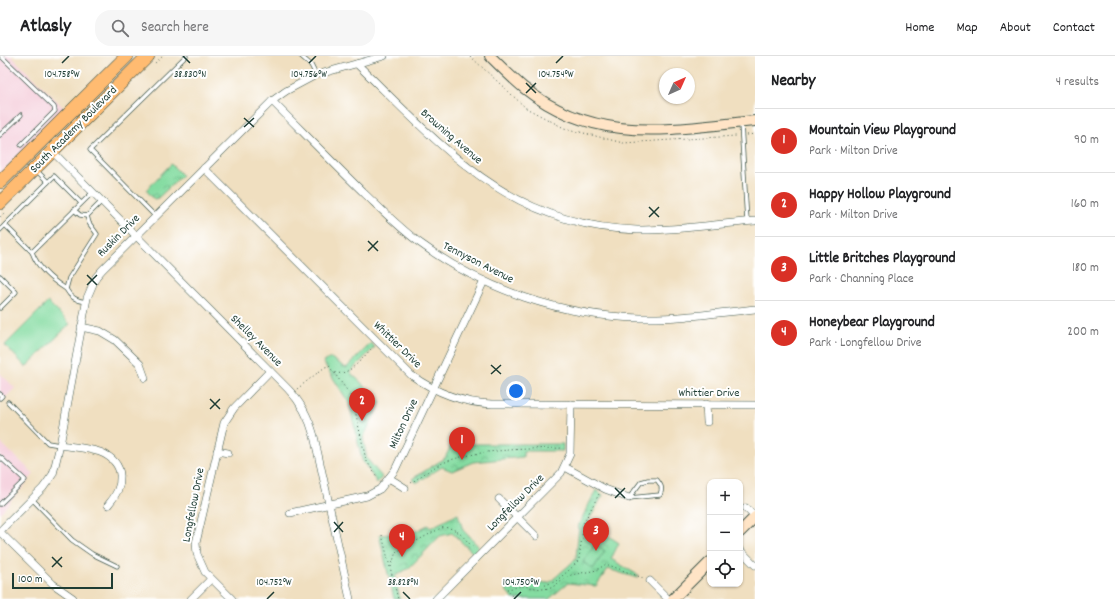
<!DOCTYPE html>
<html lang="en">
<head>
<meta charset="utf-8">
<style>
	body { margin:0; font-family:Dekko,sans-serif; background:#f6f6f6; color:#202124 }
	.controls { position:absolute; right:12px; bottom:12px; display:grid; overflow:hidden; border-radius:8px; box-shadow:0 1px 3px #0004 }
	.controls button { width:36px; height:36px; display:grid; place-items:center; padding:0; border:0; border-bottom:1px solid #e0e0e0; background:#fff; color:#202124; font:20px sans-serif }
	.compass { position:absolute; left:659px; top:12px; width:36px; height:36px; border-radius:50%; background:#fff; box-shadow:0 1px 3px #0004; rotate:45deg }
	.scale { position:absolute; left:12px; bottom:10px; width:101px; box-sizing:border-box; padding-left:4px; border:2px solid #1f3d34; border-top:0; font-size:11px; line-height:14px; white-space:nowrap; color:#1f3d34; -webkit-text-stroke:3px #fff; paint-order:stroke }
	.you { position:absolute; left:516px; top:335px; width:14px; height:14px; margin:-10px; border:3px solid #fff; border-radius:50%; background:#1a73e8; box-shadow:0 0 0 6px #1a73e833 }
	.badge { display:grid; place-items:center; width:26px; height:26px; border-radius:50%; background:#d93025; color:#fff; font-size:13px; font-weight:700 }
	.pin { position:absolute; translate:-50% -33px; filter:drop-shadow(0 1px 2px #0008) }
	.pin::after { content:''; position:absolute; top:21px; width:14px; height:12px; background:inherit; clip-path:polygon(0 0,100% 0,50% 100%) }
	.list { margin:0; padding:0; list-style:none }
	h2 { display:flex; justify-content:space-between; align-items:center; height:52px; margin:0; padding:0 16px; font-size:17px }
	h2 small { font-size:13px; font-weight:400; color:#757577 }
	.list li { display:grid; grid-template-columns:26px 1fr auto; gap:12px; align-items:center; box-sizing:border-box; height:64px; padding:0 16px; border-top:1px solid #e0e0e0 }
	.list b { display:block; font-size:15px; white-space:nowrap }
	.list p { margin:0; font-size:13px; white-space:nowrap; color:#757577 }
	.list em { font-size:13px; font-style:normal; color:#757577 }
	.icon { flex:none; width:22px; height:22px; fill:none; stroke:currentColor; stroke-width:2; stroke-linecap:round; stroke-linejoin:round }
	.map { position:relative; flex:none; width:755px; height:543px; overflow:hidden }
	header { display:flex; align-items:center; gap:24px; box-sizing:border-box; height:56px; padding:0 20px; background:#fff; border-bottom:1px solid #e0e0e0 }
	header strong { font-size:19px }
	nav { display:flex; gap:22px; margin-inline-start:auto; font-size:14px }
	.search { width:280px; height:36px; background:#f6f6f6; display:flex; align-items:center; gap:10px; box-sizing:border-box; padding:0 14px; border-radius:16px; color:#757577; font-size:15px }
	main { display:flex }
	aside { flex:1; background:#fff }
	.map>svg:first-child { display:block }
</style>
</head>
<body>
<header>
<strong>Atlasly</strong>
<div class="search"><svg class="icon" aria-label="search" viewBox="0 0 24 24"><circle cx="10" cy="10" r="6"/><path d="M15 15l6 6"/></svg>Search here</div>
<nav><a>Home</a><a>Map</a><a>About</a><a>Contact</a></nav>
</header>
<main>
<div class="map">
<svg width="755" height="543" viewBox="0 0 755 543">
	<defs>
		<pattern id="park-crowns" width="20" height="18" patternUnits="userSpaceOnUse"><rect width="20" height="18" fill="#84dca1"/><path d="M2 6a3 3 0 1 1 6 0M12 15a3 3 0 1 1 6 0" fill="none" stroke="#6bb484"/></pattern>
	</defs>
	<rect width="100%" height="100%" fill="#fff"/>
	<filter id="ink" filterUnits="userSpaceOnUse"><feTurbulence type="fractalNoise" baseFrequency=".025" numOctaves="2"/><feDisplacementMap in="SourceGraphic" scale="8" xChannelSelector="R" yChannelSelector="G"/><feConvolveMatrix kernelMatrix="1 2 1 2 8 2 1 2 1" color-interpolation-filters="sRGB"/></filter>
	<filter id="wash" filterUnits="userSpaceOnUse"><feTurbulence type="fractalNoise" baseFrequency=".012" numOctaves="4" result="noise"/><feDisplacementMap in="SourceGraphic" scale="16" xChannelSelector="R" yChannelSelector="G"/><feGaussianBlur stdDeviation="0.9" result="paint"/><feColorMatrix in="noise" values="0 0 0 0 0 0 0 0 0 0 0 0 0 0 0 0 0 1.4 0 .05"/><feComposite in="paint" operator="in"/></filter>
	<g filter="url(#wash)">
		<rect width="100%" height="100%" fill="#f0dfc0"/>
		<g fill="#f5cfdc">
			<path d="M0,0H11L65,53L0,118Z"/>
			<path d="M0,317L15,332L0,347Z"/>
			<path d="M0,386L34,418L0,457Z"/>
		</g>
		<g fill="url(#park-crowns)" stroke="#528c6a">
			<path d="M171,108L182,119L158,142L154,143L146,134Z"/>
			<path d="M371,287L375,291L350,316L381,346L363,382L367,403L382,421L377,427L362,404L349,347L323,306L331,302L346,312Z"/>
			<path d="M455,381L470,388H563V395H523V401L473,406L452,415L442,411L416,427L412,423L445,402Z"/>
			<path d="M596,434L603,439L588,466L619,487L611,503L638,519L637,522L608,513L596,530L568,527L549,543H513L506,534L515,526L549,527L576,503L579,468Z"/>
			<path d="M458,458L463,474L479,491L473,497L452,477L440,480L409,512L395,520L400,543H394L379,479L412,477L428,469L430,472Z"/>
		</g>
		<g fill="#84dca1" stroke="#528c6a">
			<path d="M48,246L70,268L26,311L5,289Z"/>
			<path d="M595,488L605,495L593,513L583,506Z"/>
		</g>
	</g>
	<g filter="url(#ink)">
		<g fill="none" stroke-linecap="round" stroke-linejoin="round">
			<g stroke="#3e5549" stroke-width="5">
				<g id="lane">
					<path d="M1,0L54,51L55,55L21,89"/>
					<path d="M301,0L311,9L316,19"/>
					<path d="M741,68L747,165"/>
					<path d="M0,79L21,59"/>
					<path d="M36,114L48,126"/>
					<path d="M81,147L54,120L5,169L32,196L93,136"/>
					<path d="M74,154L80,159L87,160"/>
					<path d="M155,160L90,94L186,0"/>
					<path d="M0,174L5,169"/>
					<path d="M32,196C38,213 52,224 66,233"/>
					<path d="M0,220L16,236L0,252"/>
					<path d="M86,246C77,245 70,241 66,233L69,222L97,178L89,167L87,160L102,145"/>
					<path d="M0,338L2,340L0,342"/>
					<path d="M8,346L48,387L60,389"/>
					<path d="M0,401L25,424L0,448"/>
					<path d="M648,424H657C661,429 663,432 660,439L629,442L641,426Z"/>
					<path d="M32,443L72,484L92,498L117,510"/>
				</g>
			</g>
			<g stroke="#3e5549" stroke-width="8">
				<g id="street">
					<path d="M357,8C443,91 508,170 637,174C676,175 716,168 755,165"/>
					<path d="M272,45C303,76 334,108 366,139C384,156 401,173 420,187C484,234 562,260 640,262C679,263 717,257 755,253"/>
					<path d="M52,95L288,333C301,346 309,362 314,380L350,543"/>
					<path d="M204,112L411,319C435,336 463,347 492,348L755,349"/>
					<path d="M81,271L100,275L115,284L140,308L145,322"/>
					<path d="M706,348L707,366"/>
					<path d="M60,389C73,391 88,392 100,396C127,407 124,431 108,449"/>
					<path d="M217,395L228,397"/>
					<path d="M565,411L605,433L629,442"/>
					<path d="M389,422L405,432"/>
					<path d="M499,443L536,480"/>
					<path d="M746,452L755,461"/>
					<path d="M290,457L367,440L380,433L395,414L484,225"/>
					<path d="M0,475L43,432L53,418L60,389L87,242L96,221L102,214L272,45L286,35L316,19L384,0"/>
					<path d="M0,476L53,528L73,542"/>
					<path d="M740,494L755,509"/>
					<path d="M650,525L668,543"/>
					<path d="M191,543L211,523"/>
					<path d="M232,543L205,516L197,498L196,487L224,367L234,352L270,315"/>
					<path d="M436,543L561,417L570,398L571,348"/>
				</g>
			</g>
			<g stroke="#3e5549" stroke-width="12">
				<g id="secondary">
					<path d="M490,0C501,11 512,22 524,32C597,90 670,73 755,65"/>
					<path d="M740,476L755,461"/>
					<path d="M673,543L710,506"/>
				</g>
			</g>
			<g stroke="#3e5549" stroke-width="14">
				<g id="highway">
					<path d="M0,126L127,0"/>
					<path d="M0,147L148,0"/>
				</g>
			</g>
			<g stroke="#3e5549" stroke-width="1" stroke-dasharray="1 3" stroke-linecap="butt">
				<path d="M470,0L526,52L564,72L623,87L736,80"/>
				<path d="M155,7L163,0"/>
				<path d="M747,79L755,78"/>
				<path d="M0,161L5,156"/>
				<path d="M335,317C350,320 363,301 373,291"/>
				<path d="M297,333L325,311L329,310L349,337L353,345L366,404L378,422"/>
				<path d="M411,427C421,420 431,412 443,407C475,393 527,393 562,392"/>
				<path d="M382,479L398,543"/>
				<path d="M391,511L396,496L441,472C456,469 465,483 474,493"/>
				<path d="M542,532C546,527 551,528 556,525C563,519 574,511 579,503L584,466L599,438"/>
				<path d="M514,543L507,533L523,530L542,533L551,532L571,519L597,514L606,508L643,522"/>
			</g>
			<use href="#lane" stroke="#fff" stroke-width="3.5"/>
			<use href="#street" stroke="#fff" stroke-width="7"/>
			<use href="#secondary" stroke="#ffe4c6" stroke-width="10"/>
			<use href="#highway" stroke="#ffbb71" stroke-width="13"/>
		</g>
	</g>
	<path fill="none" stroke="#1f3d34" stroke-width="1.5" d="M183,0L190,7M62,7L69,0M309,7L316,0M556,7L563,0M526,27L536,37M526,37L536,27M244,62L254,71M244,71L254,62M649,151L659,161M649,161L659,151M368,185L378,195M368,195L378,185M87,219L97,229M87,229L97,219M491,309L501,318M491,318L501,309M210,343L220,353M210,353L220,343M615,432L625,442M615,442L625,432M334,466L343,476M334,476L343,466M52,501L62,511M52,511L62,501M403,536L410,543M267,543L274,536M514,543L521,536"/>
	<g text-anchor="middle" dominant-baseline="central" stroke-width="4" stroke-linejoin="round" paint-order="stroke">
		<g font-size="12" fill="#1f3d34" stroke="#fff">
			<text transform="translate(74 74) rotate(-45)">South Academy Boulevard</text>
			<text transform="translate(451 81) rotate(41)">Browning Avenue</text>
			<text transform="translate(119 180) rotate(-45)">Ruskin Drive</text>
			<text transform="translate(478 207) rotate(27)">Tennyson Avenue</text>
			<text transform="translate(256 285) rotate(45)">Shelley Avenue</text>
			<text transform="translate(397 289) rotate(44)">Whittier Drive</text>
			<text x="709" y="337">Whittier Drive</text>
			<text transform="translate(404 368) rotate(-65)">Milton Drive</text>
			<text transform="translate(516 447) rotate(-45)">Longfellow Drive</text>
			<text transform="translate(194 449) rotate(-79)">Longfellow Drive</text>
		</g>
	</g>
	<g font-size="10" text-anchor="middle" fill="#1f3d34" stroke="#fff" stroke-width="4" stroke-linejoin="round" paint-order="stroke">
		<text x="62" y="21">104.758°W</text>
		<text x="190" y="21">38.830°N</text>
		<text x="309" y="21">104.756°W</text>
		<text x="556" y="21">104.754°W</text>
		<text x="274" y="529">104.752°W</text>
		<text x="521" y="529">104.750°W</text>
		<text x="403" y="529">38.828°N</text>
	</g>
</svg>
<div class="controls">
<button>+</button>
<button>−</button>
<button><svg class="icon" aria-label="locate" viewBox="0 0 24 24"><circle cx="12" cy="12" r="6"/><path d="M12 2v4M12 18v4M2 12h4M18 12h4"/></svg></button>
</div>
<svg class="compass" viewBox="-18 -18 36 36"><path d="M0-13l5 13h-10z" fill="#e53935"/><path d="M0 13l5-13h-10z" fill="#757577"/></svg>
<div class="scale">100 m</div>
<div class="you"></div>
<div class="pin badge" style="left:462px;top:404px">1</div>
<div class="pin badge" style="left:362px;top:365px">2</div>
<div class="pin badge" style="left:596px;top:495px">3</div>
<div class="pin badge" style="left:402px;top:501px">4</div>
</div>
<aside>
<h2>Nearby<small>4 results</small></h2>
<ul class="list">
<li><span class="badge">1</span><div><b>Mountain View Playground</b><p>Park · Milton Drive</p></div><em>90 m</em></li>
<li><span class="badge">2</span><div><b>Happy Hollow Playground</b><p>Park · Milton Drive</p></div><em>160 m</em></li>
<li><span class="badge">3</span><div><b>Little Britches Playground</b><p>Park · Channing Place</p></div><em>180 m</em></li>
<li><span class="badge">4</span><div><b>Honeybear Playground</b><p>Park · Longfellow Drive</p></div><em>200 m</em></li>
</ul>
</aside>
</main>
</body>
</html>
